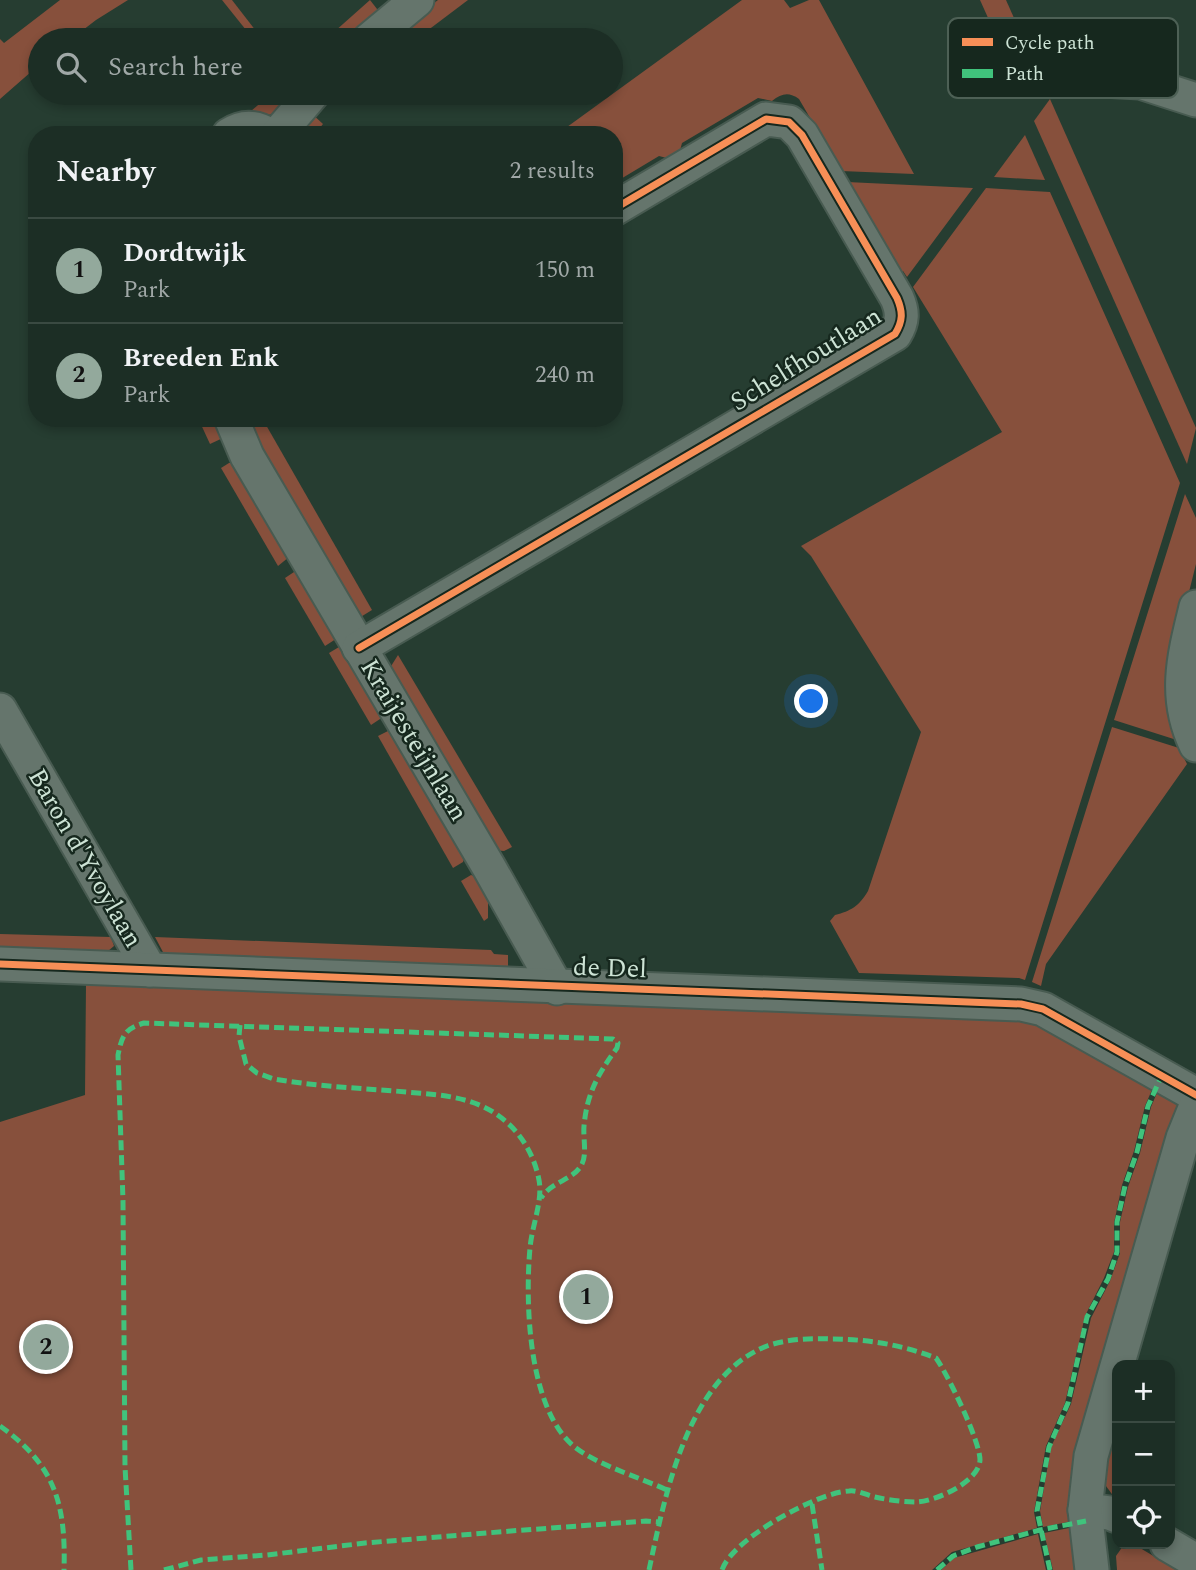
<!DOCTYPE html>
<html lang="en">
<head>
<meta charset="utf-8">
<style>
	body { margin:0; font-family:Spectral,serif; background:#293a32; color:#f1f3f6 }
	.controls { position:absolute; right:21px; bottom:21px; display:grid; overflow:hidden; border-radius:14px; box-shadow:0 4px 10px #0003 }
	.controls button { width:63px; height:63px; display:grid; place-items:center; padding:0; border:0; border-bottom:2px solid #3a4a42; background:#1c2e25; color:#f1f3f6; font:35px sans-serif }
	.you { position:absolute; left:812px; top:702px; width:24px; height:24px; margin:-18px; border:5px solid #fff; border-radius:50%; background:#1a73e8; box-shadow:0 0 0 10px #1a73e833 }
	.badge { display:grid; place-items:center; width:46px; height:46px; border-radius:50%; background:#93a99c; color:#111; font-size:23px; font-weight:700 }
	.pin { position:absolute; translate:-50% -50%; border:4px solid #fff; box-shadow:0 2px 7px #0006 }
	.list { margin:0; padding:0; list-style:none }
	h2 { display:flex; justify-content:space-between; align-items:center; height:91px; margin:0; padding:0 28px; font-size:30px }
	h2 small { font-size:23px; font-weight:400; color:#a0a8a7 }
	.list li { display:grid; grid-template-columns:46px 1fr auto; gap:21px; align-items:center; box-sizing:border-box; height:105px; padding:0 28px; border-top:2px solid #3a4a42 }
	.list b { display:block; font-size:26px; white-space:nowrap }
	.list p { margin:0; font-size:23px; white-space:nowrap; color:#a0a8a7 }
	.list em { font-size:23px; font-style:normal; color:#a0a8a7 }
	.icon { flex:none; width:38px; height:38px; fill:none; stroke:currentColor; stroke-width:2; stroke-linecap:round; stroke-linejoin:round }
	.map { position:relative; flex:none; width:1196px; height:1570px; overflow:hidden }
	.search { position:absolute; background:#1c2e25; box-shadow:0 4px 10px #0003; left:28px; top:28px; width:595px; height:77px; display:flex; align-items:center; gap:18px; box-sizing:border-box; padding:0 24px; border-radius:38px; color:#a0a8a7; font-size:26px }
	.panel { position:absolute; background:#1c2e25; box-shadow:0 4px 10px #0003; left:28px; top:126px; width:595px; height:301px; border-radius:28px }
	.map>svg:first-child { display:block }
</style>
</head>
<body>
<div class="map">
<svg width="1196" height="1570" viewBox="0 0 1196 1570">
	<rect width="100%" height="100%" fill="#263d31"/>
	<g fill="#87503c">
		<path d="M60,0H128L96,20L70,40H40V64L0,99V39L4,43Z"/>
		<path d="M222,0H232L263,40H254Z"/>
		<path d="M370,0L377,9L376,18L350,40H325Z"/>
		<path d="M438,0H468L415,40H405L402,37L403,27Z"/>
		<path d="M742,0H784L790,8L809,0H819L914,174L841,171L799,99C789,92 782,93 772,101L758,98L682,143L678,158L674,160L659,156L614,183V135H556Z"/>
		<path d="M980,0H1006L1041,79L1020,89Z"/>
		<path d="M272,93H289L292,96C280,108 269,124 251,111Z"/>
		<path d="M1050,99L1196,428L1187,464L1034,121Z"/>
		<path d="M311,113L323,124L314,135H291Z"/>
		<path d="M1025,135L1045,180L994,177Z"/>
		<path d="M847,182L973,188L907,277L903,271L900,272Z"/>
		<path d="M986,188L1050,192L1180,483L1025,980L1019,978L859,973L830,921L835,915C851,911 859,906 868,891L921,732L811,556L801,546L1002,432L913,287Z"/>
		<path d="M198,418H217L225,437L210,444Z"/>
		<path d="M244,418H262L372,610L359,618Z"/>
		<path d="M229,463H234L289,557L278,566L221,468Z"/>
		<path d="M1185,494L1196,518V564L1180,628L1183,742L1114,720Z"/>
		<path d="M294,572H298L339,637L325,646L285,578Z"/>
		<path d="M344,644L383,712L380,719L371,725L329,653Z"/>
		<path d="M398,655L512,847L504,851L493,850L388,671Z"/>
		<path d="M1112,727L1179,748L1187,764L1046,964L1041,986L1032,982Z"/>
		<path d="M388,731L395,733L466,853L463,862L453,868L378,736Z"/>
		<path d="M471,875L481,879L488,894V918L484,921L461,881Z"/>
		<path d="M0,934L111,937L114,946L108,951L0,947Z"/>
		<path d="M155,937L491,950L494,954L508,955V968L164,954Z"/>
		<path d="M86,983L506,1001L518,995L1019,1015L1154,1085L1145,1106L1134,1151L1122,1185L1114,1223V1252L1104,1278L1085,1316L1065,1403L1046,1446L1034,1512L1037,1528L952,1552L932,1570H0V1122L85,1095Z"/>
		<path d="M1159,1088L1175,1099L1179,1107L1073,1521L1043,1527L1040,1511L1051,1447L1071,1404L1091,1318L1110,1281L1120,1253V1222L1128,1187L1140,1153L1151,1107Z"/>
		<path d="M1117,1398V1501L1106,1486L1101,1472Z"/>
		<path d="M1074,1527L1079,1570H1053L1044,1533Z"/>
		<path d="M1038,1534L1046,1570H941L954,1558Z"/>
		<path d="M1131,1544L1135,1545L1177,1570H1117L1116,1556L1123,1546Z"/>
	</g>
	<g fill="none" stroke-linecap="round" stroke-linejoin="round">
		<g stroke="#485b51" stroke-width="37">
			<g id="street">
				<path d="M369,40L417,0"/>
				<path d="M1083,79L1140,82L1196,100"/>
				<path d="M229,135C243,126 255,126 269,135"/>
				<path d="M277,135L313,93"/>
				<path d="M231,418L247,456L490,869L557,988"/>
				<path d="M1196,607C1184,656 1173,697 1196,745"/>
				<path d="M359,648L895,334C903,321 903,312 897,298L802,135L789,122L766,119L614,209"/>
				<path d="M0,710L150,970"/>
				<path d="M0,964L1021,1004L1043,1009L1196,1095"/>
				<path d="M1085,1510L1110,1513L1117,1516"/>
				<path d="M1167,1544L1196,1561"/>
				<path d="M1092,1570L1085,1510L1091,1456L1183,1138L1196,1106"/>
			</g>
		</g>
		<use href="#street" stroke="#65756c" stroke-width="33"/>
		<g stroke="#40c37c" stroke-width="5" stroke-dasharray="10 5" stroke-linecap="butt">
			<path d="M240,1025L239,1036L246,1064L257,1073L274,1079C314,1086 355,1088 395,1091C425,1094 456,1094 484,1107C513,1121 533,1148 539,1180C543,1201 532,1225 530,1248C525,1303 528,1411 576,1448C598,1465 641,1478 667,1490"/>
			<path d="M0,1426C55,1465 66,1504 64,1570"/>
			<path d="M812,1504L822,1570"/>
			<path d="M131,1570L125,1467L123,1201L118,1055C122,1036 124,1029 144,1023L613,1039L618,1043L617,1048C598,1074 587,1093 584,1126C583,1138 587,1154 582,1164C574,1180 552,1181 541,1198"/>
			<path d="M164,1570L201,1560L267,1555L365,1543L511,1531L646,1521L659,1522"/>
			<path d="M649,1570C665,1496 687,1377 767,1346C787,1339 810,1338 831,1339C867,1339 903,1345 936,1358C948,1375 980,1441 980,1460C979,1482 936,1501 917,1502C903,1502 888,1500 875,1497C866,1495 858,1490 849,1491C818,1492 732,1539 722,1570"/>
			<path d="M937,1570L953,1556L977,1547L1040,1530L1086,1521"/>
			<path d="M1050,1570L1037,1511L1049,1447L1068,1403L1087,1317L1108,1279L1117,1252V1222L1125,1186L1137,1152L1148,1106L1161,1077"/>
		</g>
		<g stroke="#16281e" stroke-width="11">
			<g id="cycleway">
				<path d="M359,648L895,334C903,321 903,312 897,298L802,135L789,122L766,119L614,209"/>
				<path d="M0,964L1021,1004L1043,1009L1196,1095"/>
			</g>
		</g>
		<use href="#cycleway" stroke="#f78f57" stroke-width="7"/>
	</g>
	<g text-anchor="middle" dominant-baseline="central" stroke-width="5" stroke-linejoin="round" paint-order="stroke">
		<g font-size="26" fill="#cde3d5" stroke="#16281e">
			<text transform="translate(806 359) rotate(-32)">Schelfhoutlaan</text>
			<text transform="translate(414 740) rotate(59)">Kraijesteijnlaan</text>
			<text transform="translate(85 858) rotate(60)">Baron d'Yvoylaan</text>
			<text transform="translate(610 968) rotate(2)">de Del</text>
		</g>
	</g>
	<rect x="948" y="18" width="230" height="80" rx="10" fill="#16281e" stroke="#4d6055" stroke-width="2"/>
	<rect x="962" y="38" width="31" height="8" fill="#f78f57"/>
	<rect x="962" y="69" width="31" height="9" fill="#40c37c"/>
	<g font-size="19" fill="#cde3d5">
		<text x="1005" y="49">Cycle path</text>
		<text x="1005" y="80">Path</text>
	</g>
</svg>
<div class="controls">
<button>+</button>
<button>−</button>
<button><svg class="icon" aria-label="locate" viewBox="0 0 24 24"><circle cx="12" cy="12" r="6"/><path d="M12 2v4M12 18v4M2 12h4M18 12h4"/></svg></button>
</div>
<div class="you"></div>
<div class="pin badge" style="left:586px;top:1297px">1</div>
<div class="pin badge" style="left:46px;top:1347px">2</div>
<div class="search"><svg class="icon" aria-label="search" viewBox="0 0 24 24"><circle cx="10" cy="10" r="6"/><path d="M15 15l6 6"/></svg>Search here</div>
<section class="panel">
<h2>Nearby<small>2 results</small></h2>
<ul class="list">
<li><span class="badge">1</span><div><b>Dordtwijk</b><p>Park</p></div><em>150 m</em></li>
<li><span class="badge">2</span><div><b>Breeden Enk</b><p>Park</p></div><em>240 m</em></li>
</ul>
</section>
</div>
</body>
</html>
